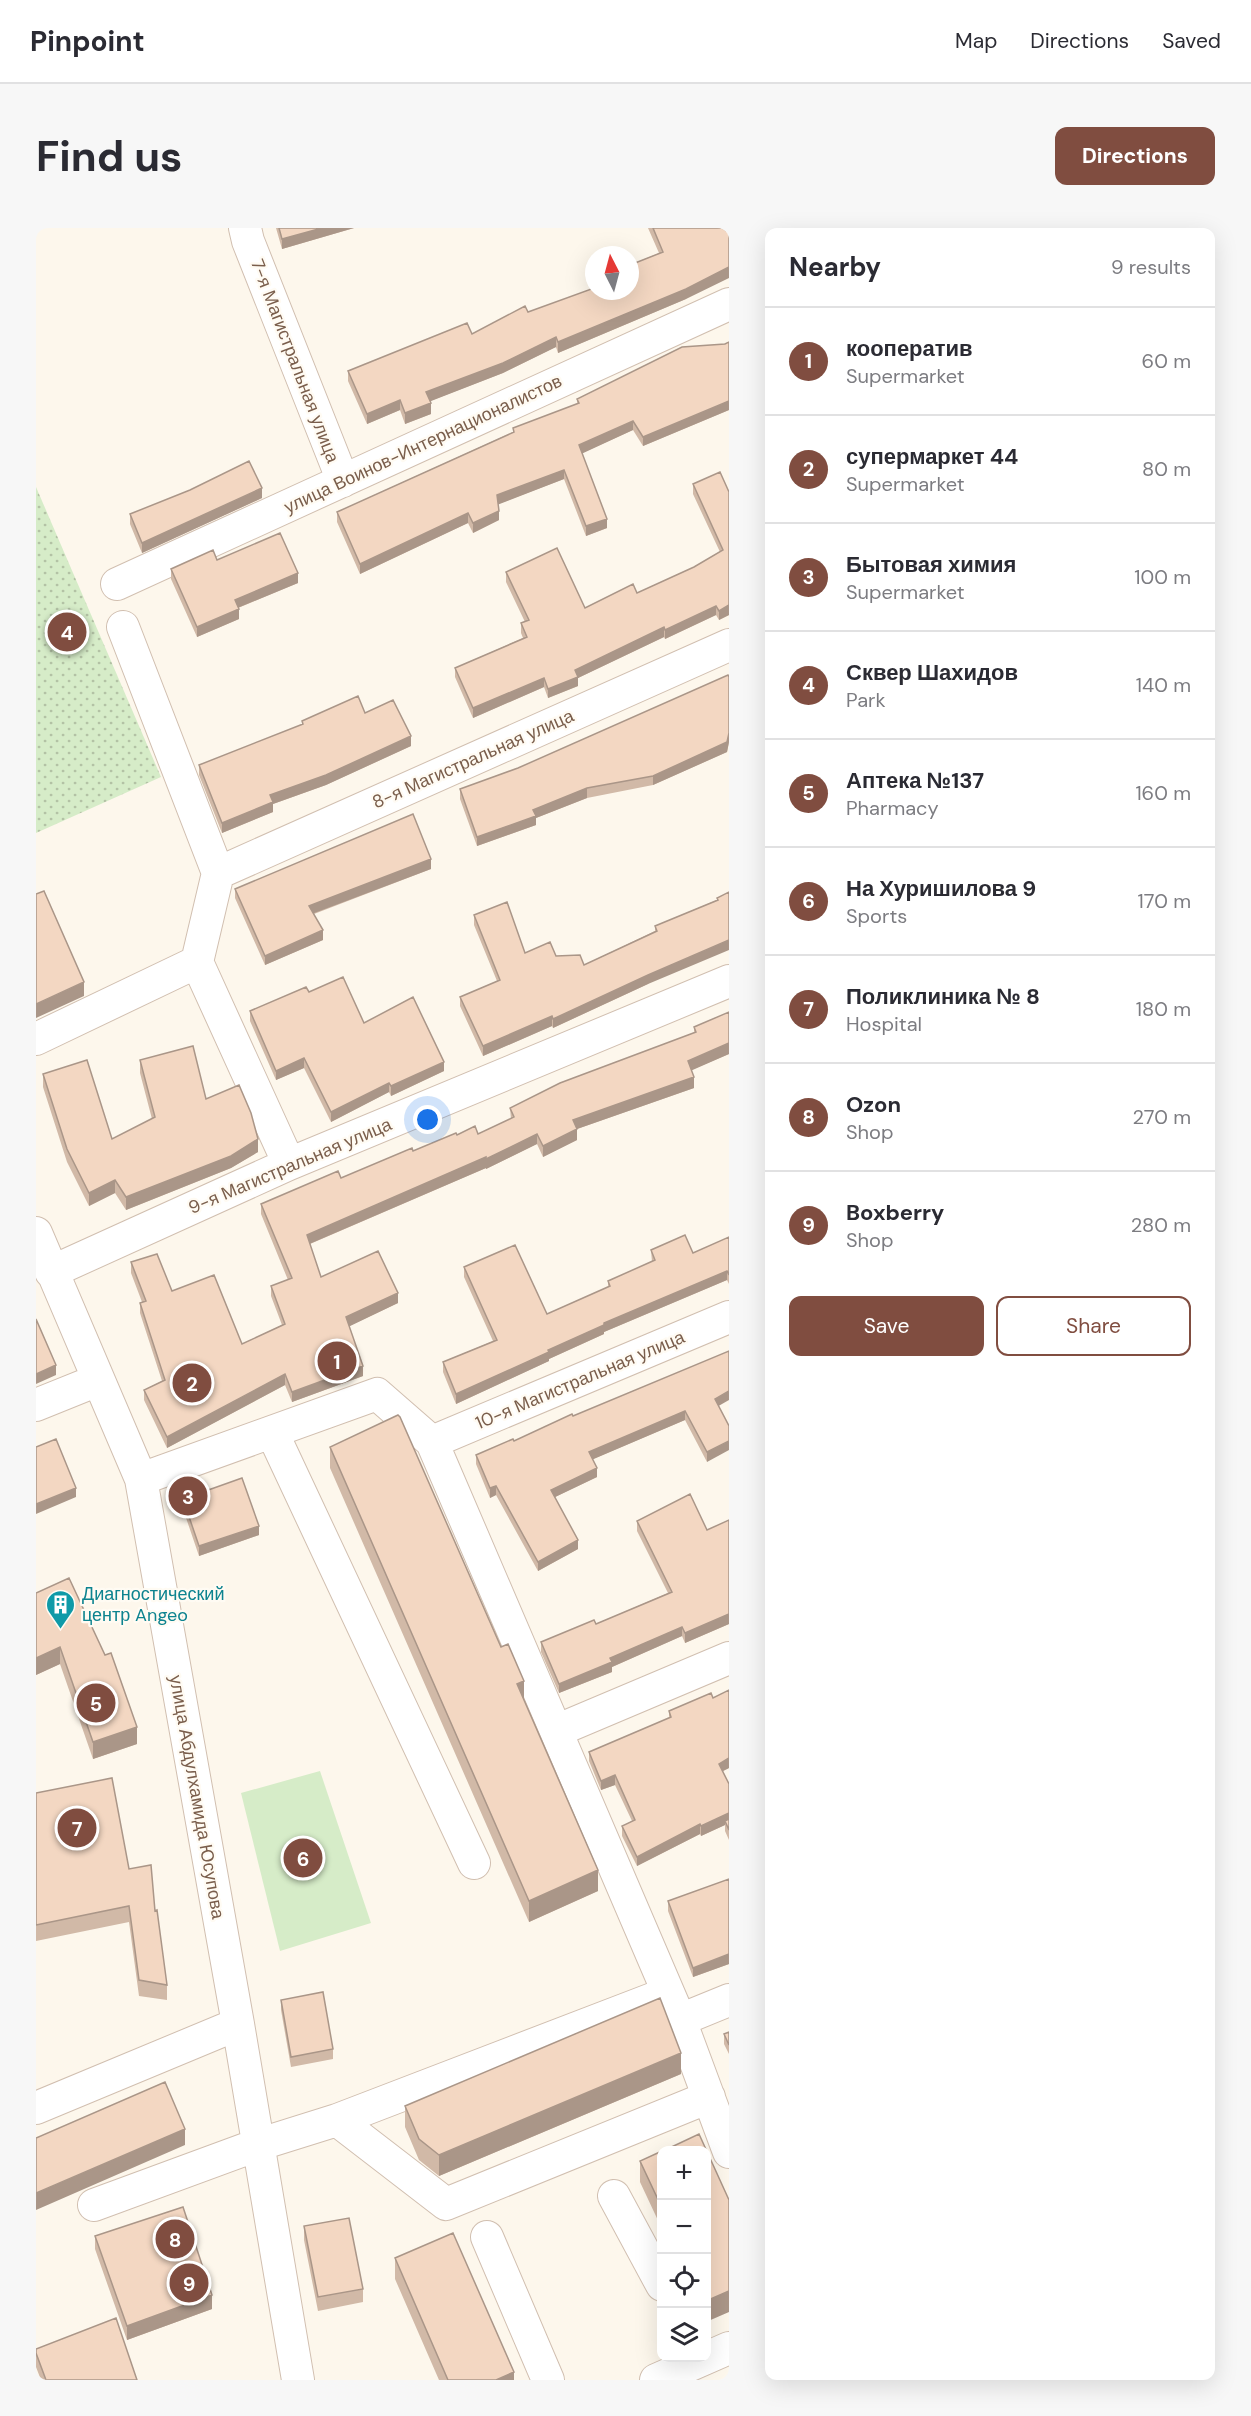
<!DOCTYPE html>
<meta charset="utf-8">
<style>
:root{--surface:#fff;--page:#f7f7f7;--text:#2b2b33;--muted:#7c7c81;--line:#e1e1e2;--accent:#804d40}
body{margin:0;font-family:"DM Sans",sans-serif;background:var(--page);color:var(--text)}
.controls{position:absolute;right:18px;bottom:18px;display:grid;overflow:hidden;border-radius:12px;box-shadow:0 6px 24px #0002}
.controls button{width:54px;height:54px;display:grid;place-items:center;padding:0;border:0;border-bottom:2px solid var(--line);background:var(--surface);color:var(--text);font:30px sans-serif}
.compass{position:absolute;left:549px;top:18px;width:54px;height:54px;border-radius:50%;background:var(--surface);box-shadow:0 6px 24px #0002;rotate:354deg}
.you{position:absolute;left:392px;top:892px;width:21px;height:21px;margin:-15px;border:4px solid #fff;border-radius:50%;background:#1a73e8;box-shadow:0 0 0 9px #1a73e833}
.badge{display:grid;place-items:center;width:39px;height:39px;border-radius:50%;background:var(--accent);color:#fff;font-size:20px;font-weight:700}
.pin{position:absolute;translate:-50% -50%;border:3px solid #fff;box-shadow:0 2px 6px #0006}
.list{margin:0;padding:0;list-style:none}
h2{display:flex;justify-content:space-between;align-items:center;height:78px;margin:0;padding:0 24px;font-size:26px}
h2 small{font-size:20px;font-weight:400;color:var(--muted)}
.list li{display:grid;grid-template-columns:39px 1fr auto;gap:18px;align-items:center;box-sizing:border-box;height:108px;padding:0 24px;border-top:2px solid var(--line)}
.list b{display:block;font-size:22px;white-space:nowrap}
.list p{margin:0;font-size:20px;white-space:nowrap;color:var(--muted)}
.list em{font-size:20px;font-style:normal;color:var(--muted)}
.actions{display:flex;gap:12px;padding:18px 24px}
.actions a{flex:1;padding:14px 0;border:2px solid var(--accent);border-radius:12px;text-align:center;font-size:21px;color:var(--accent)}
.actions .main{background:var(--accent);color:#fff}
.icon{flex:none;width:33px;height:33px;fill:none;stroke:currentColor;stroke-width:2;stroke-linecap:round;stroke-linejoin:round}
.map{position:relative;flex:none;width:693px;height:2152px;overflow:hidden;border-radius:12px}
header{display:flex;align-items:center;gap:36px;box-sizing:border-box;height:84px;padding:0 30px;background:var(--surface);border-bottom:2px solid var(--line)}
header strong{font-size:28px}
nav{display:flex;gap:33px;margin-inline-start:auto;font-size:21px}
.intro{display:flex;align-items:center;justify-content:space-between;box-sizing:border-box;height:144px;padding:0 36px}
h1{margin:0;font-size:42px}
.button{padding:15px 27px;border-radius:12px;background:var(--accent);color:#fff;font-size:21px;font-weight:700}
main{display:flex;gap:36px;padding:0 36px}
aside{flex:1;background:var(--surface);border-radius:12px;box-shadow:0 6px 24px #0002}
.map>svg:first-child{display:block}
</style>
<header>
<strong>Pinpoint</strong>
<nav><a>Map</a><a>Directions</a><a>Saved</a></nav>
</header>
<div class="intro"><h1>Find us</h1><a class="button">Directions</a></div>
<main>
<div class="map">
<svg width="693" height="2152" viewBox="0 0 693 2152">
<defs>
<pattern id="grass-dots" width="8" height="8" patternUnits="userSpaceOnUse" patternTransform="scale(1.5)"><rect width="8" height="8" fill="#d6ecc8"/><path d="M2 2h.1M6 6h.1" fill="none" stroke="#b3c2a5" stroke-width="1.8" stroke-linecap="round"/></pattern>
</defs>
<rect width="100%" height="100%" fill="#fdf7ec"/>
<path fill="url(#grass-dots)" d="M0,259L125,549L0,605Z"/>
<path fill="#d6ecc8" d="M284,1543L335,1695L244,1723L205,1565Z"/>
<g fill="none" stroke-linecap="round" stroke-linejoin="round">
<defs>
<path id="minor" d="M209,0L212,13L307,253
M81,356L693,76
M87,399L182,645L161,734L253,936
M182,645L693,417
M0,811L161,734
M0,1005L105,1251L202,1796L262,2152
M15,1044L253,936L693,753
M0,1177L62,1152
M236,1204L438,1635
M396,1214L693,1089
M105,1251L341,1166L396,1214L644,1792L693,1924
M520,1503L693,1430
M644,1792L693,1772
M0,1880L202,1796
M301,1892L632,1765
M578,1968L626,2057
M58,1977L221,1917L301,1892L410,1976L673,1869
M451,2009L512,2152
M620,2152L693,2120"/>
</defs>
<use href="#minor" stroke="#d1bfb0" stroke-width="34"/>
<use href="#minor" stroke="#fff" stroke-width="32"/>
</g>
<path fill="#d1b9a7" d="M240,0H318L246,21Z
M612,0H693L650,71L522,125L520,119L467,145L394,173L395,186L369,196L364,182L331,196L312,153V143L436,106L492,84L594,63V37L623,25Z
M693,114V182L607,218L597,202L546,225L571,300L550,308L528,251L462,276L463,292L437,305L432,295L324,346L301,294V284L477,204V200L541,176V171Z
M657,256L693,264V387L683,392L680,387L629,411L628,409L542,450V458L512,470L508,459L437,490L419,449V440L487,410L485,405V395L489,394L470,354V344L549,380L601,365L658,339L684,324L657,266Z
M226,270L106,325L94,296V286Z
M181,332L262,355L202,380L203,391L161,409L135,351V341Z
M693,449V514L691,524L617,557L551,570L500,590V597L441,618L424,571V561L482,540Z
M329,485L375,518L290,557L237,576V584L186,605L163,547V537L266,497V493Z
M395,641L278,686L287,712L229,737L199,670V661Z
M693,664L612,756L517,800L516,798L447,828L424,778V769L461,753L438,697V687L489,725L520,728L548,737L619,703V698L681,672V670Z
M273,764L328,795L408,843L355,868L353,864L295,894L268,840L240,852L214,793V783Z
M658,799L693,826L655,842L658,860L541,901V912L507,929L501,916L450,941V940L274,1016L285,1049L362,1075L313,1098L327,1148L256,1174L249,1157L131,1220L108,1172V1162L126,1153L104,1085V1075L106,1074L95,1045V1034L136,1063L206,1116L246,1097L235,1068V1058L252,1052L225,986V976L305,950L421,907L442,906L475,891L474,880L658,805Z
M104,832L170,871L222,924L195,940L90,982L79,965L53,978L31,934L7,859V846L76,911L116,891L104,845Z
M693,1009V1056L691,1052L568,1104V1106L513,1131V1133L420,1176L407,1144V1134L457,1113L428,1049V1039L511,1086L572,1059V1053L616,1034L615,1022L657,1025Z
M683,1178L671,1234L649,1192L557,1231L561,1249L519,1269L542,1321L502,1343L460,1267L454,1270L440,1236V1227L478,1213L537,1188Z
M294,1219L488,1472L562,1663L493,1694L294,1240Z
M147,1271L223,1307L163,1328L147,1281Z
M693,1292V1396L649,1415L646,1408L576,1439V1444L523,1465L505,1424V1414L560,1396L632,1365L601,1303V1293L671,1302Z
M0,1365L101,1516L57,1531L24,1436L0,1447Z
M693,1462V1540L687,1543L693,1556V1612L689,1603V1597L665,1608L664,1606L601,1638L586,1608V1598L596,1593L579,1557L565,1562L553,1533V1524L633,1490V1483L677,1470Z
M0,1565L93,1641L119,1683L131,1757V1772L103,1768L93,1694L0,1713Z
M693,1651V1736L657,1749L632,1683V1673Z
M245,1772L297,1821V1831L255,1839L245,1782Z
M693,1804V1826L688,1816V1806Z
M645,1846L403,1948L383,1932L369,1899V1878Z
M626,1923V2001L604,1954V1933Z
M268,1998L327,2061V2074L282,2083L268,2012Z
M59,2008L176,2081L91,2112L59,2021Z
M359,2030L478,2152H403L359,2051Z
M0,2121L101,2152H5L0,2139Z"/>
<path fill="#aa9688" d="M286,0H318L246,21V11Z
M693,39V50L650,71L522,125V114Z
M520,109V119L467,145L390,175V164Z
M364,172V182L331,196V186Z
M693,173V182L607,218V209Z
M395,175V186L369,196V185Z
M597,193V202L543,227V217Z
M528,242V251L461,277V267Z
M226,260V270L106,325V315Z
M463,283V292L437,305V295Z
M432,285V295L324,346V336Z
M571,291V300L550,308V298Z
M262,345V355L199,381V372Z
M693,377V387L683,392V383Z
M680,378V387L629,411V402Z
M203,381V391L161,409V399Z
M628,399V409L542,450V458L512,470V461L539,442Z
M508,450V459L437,490V480Z
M693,505V514L691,524L617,557V548Z
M375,508V518L290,557L237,576V584L186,605V595L234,567Z
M551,560V570L500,590V597L441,618V609L497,582Z
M395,631V641L273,687V678Z
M287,702V712L229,737V728Z
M693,712V722L612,756L517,800V791L612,747Z
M48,754V768L0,790V776Z
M516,788V798L447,828V818Z
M693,815V826L652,844V833Z
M268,830V840L240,852V843Z
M408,834V843L355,868V858Z
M658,849V860L541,901V912L507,929V918L537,892Z
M353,855V864L295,894V884Z
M501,906V916L450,941V931Z
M222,911V924L195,940L90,982V969Z
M450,929V940L271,1017V1007Z
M79,952V965L53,978V965Z
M691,1043V1052L568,1104V1106L513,1131V1133L420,1176V1166L568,1095Z
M362,1065V1075L310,1100V1089Z
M20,1137V1147L0,1156V1146Z
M327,1138V1148L256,1174V1164Z
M249,1146V1157L131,1220V1209Z
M693,1163V1172L679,1180V1171Z
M649,1183V1192L553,1233V1224Z
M693,1213V1222L671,1234V1224Z
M561,1240V1249L515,1271V1262Z
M460,1258V1267L454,1270V1260Z
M40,1260V1269L0,1286V1276Z
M223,1298V1307L163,1328V1318Z
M542,1312V1321L502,1343V1334Z
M693,1386V1396L649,1415V1405Z
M646,1399V1408L576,1439V1444L523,1465V1456L574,1430Z
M24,1419V1436L0,1447V1430Z
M488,1453V1474L481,1456Z
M101,1499V1516L57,1531V1514Z
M693,1530V1540L683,1545V1536Z
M579,1547V1557L565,1562V1553Z
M693,1585V1595L689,1593V1597L665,1608V1598Z
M664,1596V1606L601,1638V1629Z
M562,1642V1663L493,1694V1673Z
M693,1726V1736L657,1749V1740Z
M645,1825V1846L403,1948V1927Z
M149,1901V1917L0,1982V1965Z
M693,2063V2084L670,2094V2073Z
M176,2067V2081L91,2112V2098Z
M478,2144V2152H460Z"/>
<path fill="#f3d7c2" stroke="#aa9688" stroke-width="1.5" d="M243,0H286L246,11Z
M617,0H693V39L650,61L522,114L520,109L467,135L390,164L395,175L369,185L364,172L331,186L312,143L431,95L436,106L489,78L492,84L558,60V63H594V47L597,46L594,37L627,24Z
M693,114V173L607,209L597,193L543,217L571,291L550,298L528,242L461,267L463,283L437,295L432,285L324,336L301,284L478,204L477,200L543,175L541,171L646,119L689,116Z
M213,233L226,260L106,315L94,286L154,262Z
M684,244L693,264V377L683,383L680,378L629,402L628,399L539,442L542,449L512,461L508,450L437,480L419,440L491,409L485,395L493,392L470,344L521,320L549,380L597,356L601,365L658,339L687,322L657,256Z
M244,305L262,345L199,372L203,381L161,399L135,341L177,322L181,332Z
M692,447L693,449V505L691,514L617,548L551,560L497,582L500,588L441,609L424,561L482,540Z
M322,468L329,485L357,472L375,508L290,547L234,567L237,574L186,595L163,537L267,496L266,493Z
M377,586L395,631L273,678L287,702L229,728L199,661Z
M8,663L48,754L0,776V666Z
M693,664V712L612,747L517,791L516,788L447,818L424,769L464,752L438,687L471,674L489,725L514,714L520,728L544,727L548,737L621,703L619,698L682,672L681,670Z
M307,749L328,795L377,769L408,834L355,858L353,855L295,884L268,830L240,843L214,783L270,759L273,764Z
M693,784V815L652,833L658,849L537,892L541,901L507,918L501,906L450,931V929L271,1007L285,1049L342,1023L362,1065L310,1089L327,1138L256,1164L249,1146L131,1209L108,1162L129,1152L104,1075L110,1073L95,1034L121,1026L136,1063L178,1047L206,1116L249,1096L235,1058L256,1050L225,976L302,943L305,950L376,920L377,923L420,905L421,907L439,898L442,906L478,889L474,880L524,855L660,804L658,799Z
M157,818L170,871L203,857L215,885L222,911L195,928L90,969L79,952L53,965L31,921L7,846L51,832L76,911L119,889L104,832Z
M649,1007L657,1025L693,1009V1047L691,1043L568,1095V1097L512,1122L513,1124L420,1166L407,1134L461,1112L428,1039L479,1017L511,1086L574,1058L572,1053L619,1032L615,1022Z
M0,1091L20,1137L0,1146Z
M693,1123V1163L679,1171L693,1198V1213L671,1224L649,1183L553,1224L561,1240L515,1262L542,1312L502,1334L460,1258L454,1260L440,1227L477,1211L478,1213L536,1186L537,1188Z
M362,1187L364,1189L465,1419L472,1416L488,1453L481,1456L562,1642L493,1673L294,1219Z
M20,1211L40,1260L0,1276V1219Z
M206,1250L223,1298L163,1318L147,1271Z
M654,1266L671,1302L693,1292V1386L649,1405L646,1399L574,1430L576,1434L523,1456L505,1414L558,1392L560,1396L636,1364L601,1293Z
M33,1350L69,1427L75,1425L101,1499L57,1514L24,1419L0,1430V1365Z
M693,1462V1530L683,1536L693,1556V1585L665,1598L664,1596L601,1629L586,1598L599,1592L579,1547L565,1553L553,1524L635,1489L633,1483L675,1465L677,1470Z
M76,1550L93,1641L115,1637L119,1683L121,1682L131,1757L103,1752L93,1678L0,1697V1565Z
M693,1591V1602L689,1593Z
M693,1651V1726L657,1740L632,1673Z
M287,1764L297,1821L255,1829L245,1772Z
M624,1770L645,1825L403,1927L383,1911L369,1878Z
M693,1804V1817L688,1806Z
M129,1854L149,1901L0,1965V1910Z
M663,1906L693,1972V2063L670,2073V1923H627Z
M626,1923V1980L604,1933Z
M147,1979L176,2067L91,2098L59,2008Z
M313,1990L327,2061L282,2069L268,1998Z
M417,2005L478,2144L460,2152H412L359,2030Z
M80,2090L101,2152H10L0,2125V2121Z"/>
<defs>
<symbol id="building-pin" viewBox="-11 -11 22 30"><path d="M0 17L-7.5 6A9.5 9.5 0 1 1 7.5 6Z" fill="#0f9aa8" stroke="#fffbf3"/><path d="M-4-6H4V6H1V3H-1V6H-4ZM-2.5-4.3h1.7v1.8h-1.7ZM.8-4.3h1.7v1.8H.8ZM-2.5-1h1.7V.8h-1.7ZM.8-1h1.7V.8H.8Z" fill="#fff"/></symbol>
</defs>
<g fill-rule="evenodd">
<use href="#building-pin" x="8" y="1360" width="33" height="45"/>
</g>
<g text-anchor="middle" stroke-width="4.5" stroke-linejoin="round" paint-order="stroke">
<g font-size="18" fill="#7a5e4c" stroke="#fffbf3">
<text transform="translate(259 133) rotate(69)" y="6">7-я Магистральная улица</text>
<text transform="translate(387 216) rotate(-25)" y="6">улица Воинов-Интернационалистов</text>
<text transform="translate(437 531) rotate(-24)" y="6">8-я Магистральная улица</text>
<text transform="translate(254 938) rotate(-23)" y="6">9-я Магистральная улица</text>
<text transform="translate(544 1152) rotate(-23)" y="6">10-я Магистральная улица</text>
<text transform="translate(161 1569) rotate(80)" y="6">улица Абдулхамида Юсупова</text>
</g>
<g font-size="18" fill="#0d838f" stroke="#fffbf3" text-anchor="start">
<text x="46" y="1372">Диагностический<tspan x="46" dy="21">центр Angeo</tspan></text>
</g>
</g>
</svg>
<div class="controls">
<button>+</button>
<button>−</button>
<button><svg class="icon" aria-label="locate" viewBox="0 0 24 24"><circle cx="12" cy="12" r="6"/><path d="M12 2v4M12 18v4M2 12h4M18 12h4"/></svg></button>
<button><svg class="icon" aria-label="layers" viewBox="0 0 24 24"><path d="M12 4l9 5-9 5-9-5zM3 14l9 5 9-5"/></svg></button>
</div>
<svg class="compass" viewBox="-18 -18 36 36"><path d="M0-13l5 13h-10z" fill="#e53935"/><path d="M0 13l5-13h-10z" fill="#7c7c81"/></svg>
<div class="you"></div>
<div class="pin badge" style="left:301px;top:1133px">1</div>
<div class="pin badge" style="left:156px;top:1155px">2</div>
<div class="pin badge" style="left:152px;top:1268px">3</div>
<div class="pin badge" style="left:31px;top:404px">4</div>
<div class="pin badge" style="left:60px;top:1475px">5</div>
<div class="pin badge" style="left:267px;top:1630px">6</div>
<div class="pin badge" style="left:41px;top:1600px">7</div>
<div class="pin badge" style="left:139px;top:2011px">8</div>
<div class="pin badge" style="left:153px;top:2055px">9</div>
</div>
<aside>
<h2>Nearby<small>9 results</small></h2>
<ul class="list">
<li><span class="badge">1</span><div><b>кооператив</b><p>Supermarket</p></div><em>60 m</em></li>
<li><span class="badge">2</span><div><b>супермаркет 44</b><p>Supermarket</p></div><em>80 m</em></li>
<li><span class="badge">3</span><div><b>Бытовая химия</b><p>Supermarket</p></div><em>100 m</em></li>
<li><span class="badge">4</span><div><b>Сквер Шахидов</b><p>Park</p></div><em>140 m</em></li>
<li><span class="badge">5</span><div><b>Аптека №137</b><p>Pharmacy</p></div><em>160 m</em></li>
<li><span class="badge">6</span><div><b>На Хуришилова 9</b><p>Sports</p></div><em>170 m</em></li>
<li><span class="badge">7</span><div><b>Поликлиника № 8</b><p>Hospital</p></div><em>180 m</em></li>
<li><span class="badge">8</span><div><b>Ozon</b><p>Shop</p></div><em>270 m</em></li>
<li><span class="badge">9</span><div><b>Boxberry</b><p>Shop</p></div><em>280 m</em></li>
</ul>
<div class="actions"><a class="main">Save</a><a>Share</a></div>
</aside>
</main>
